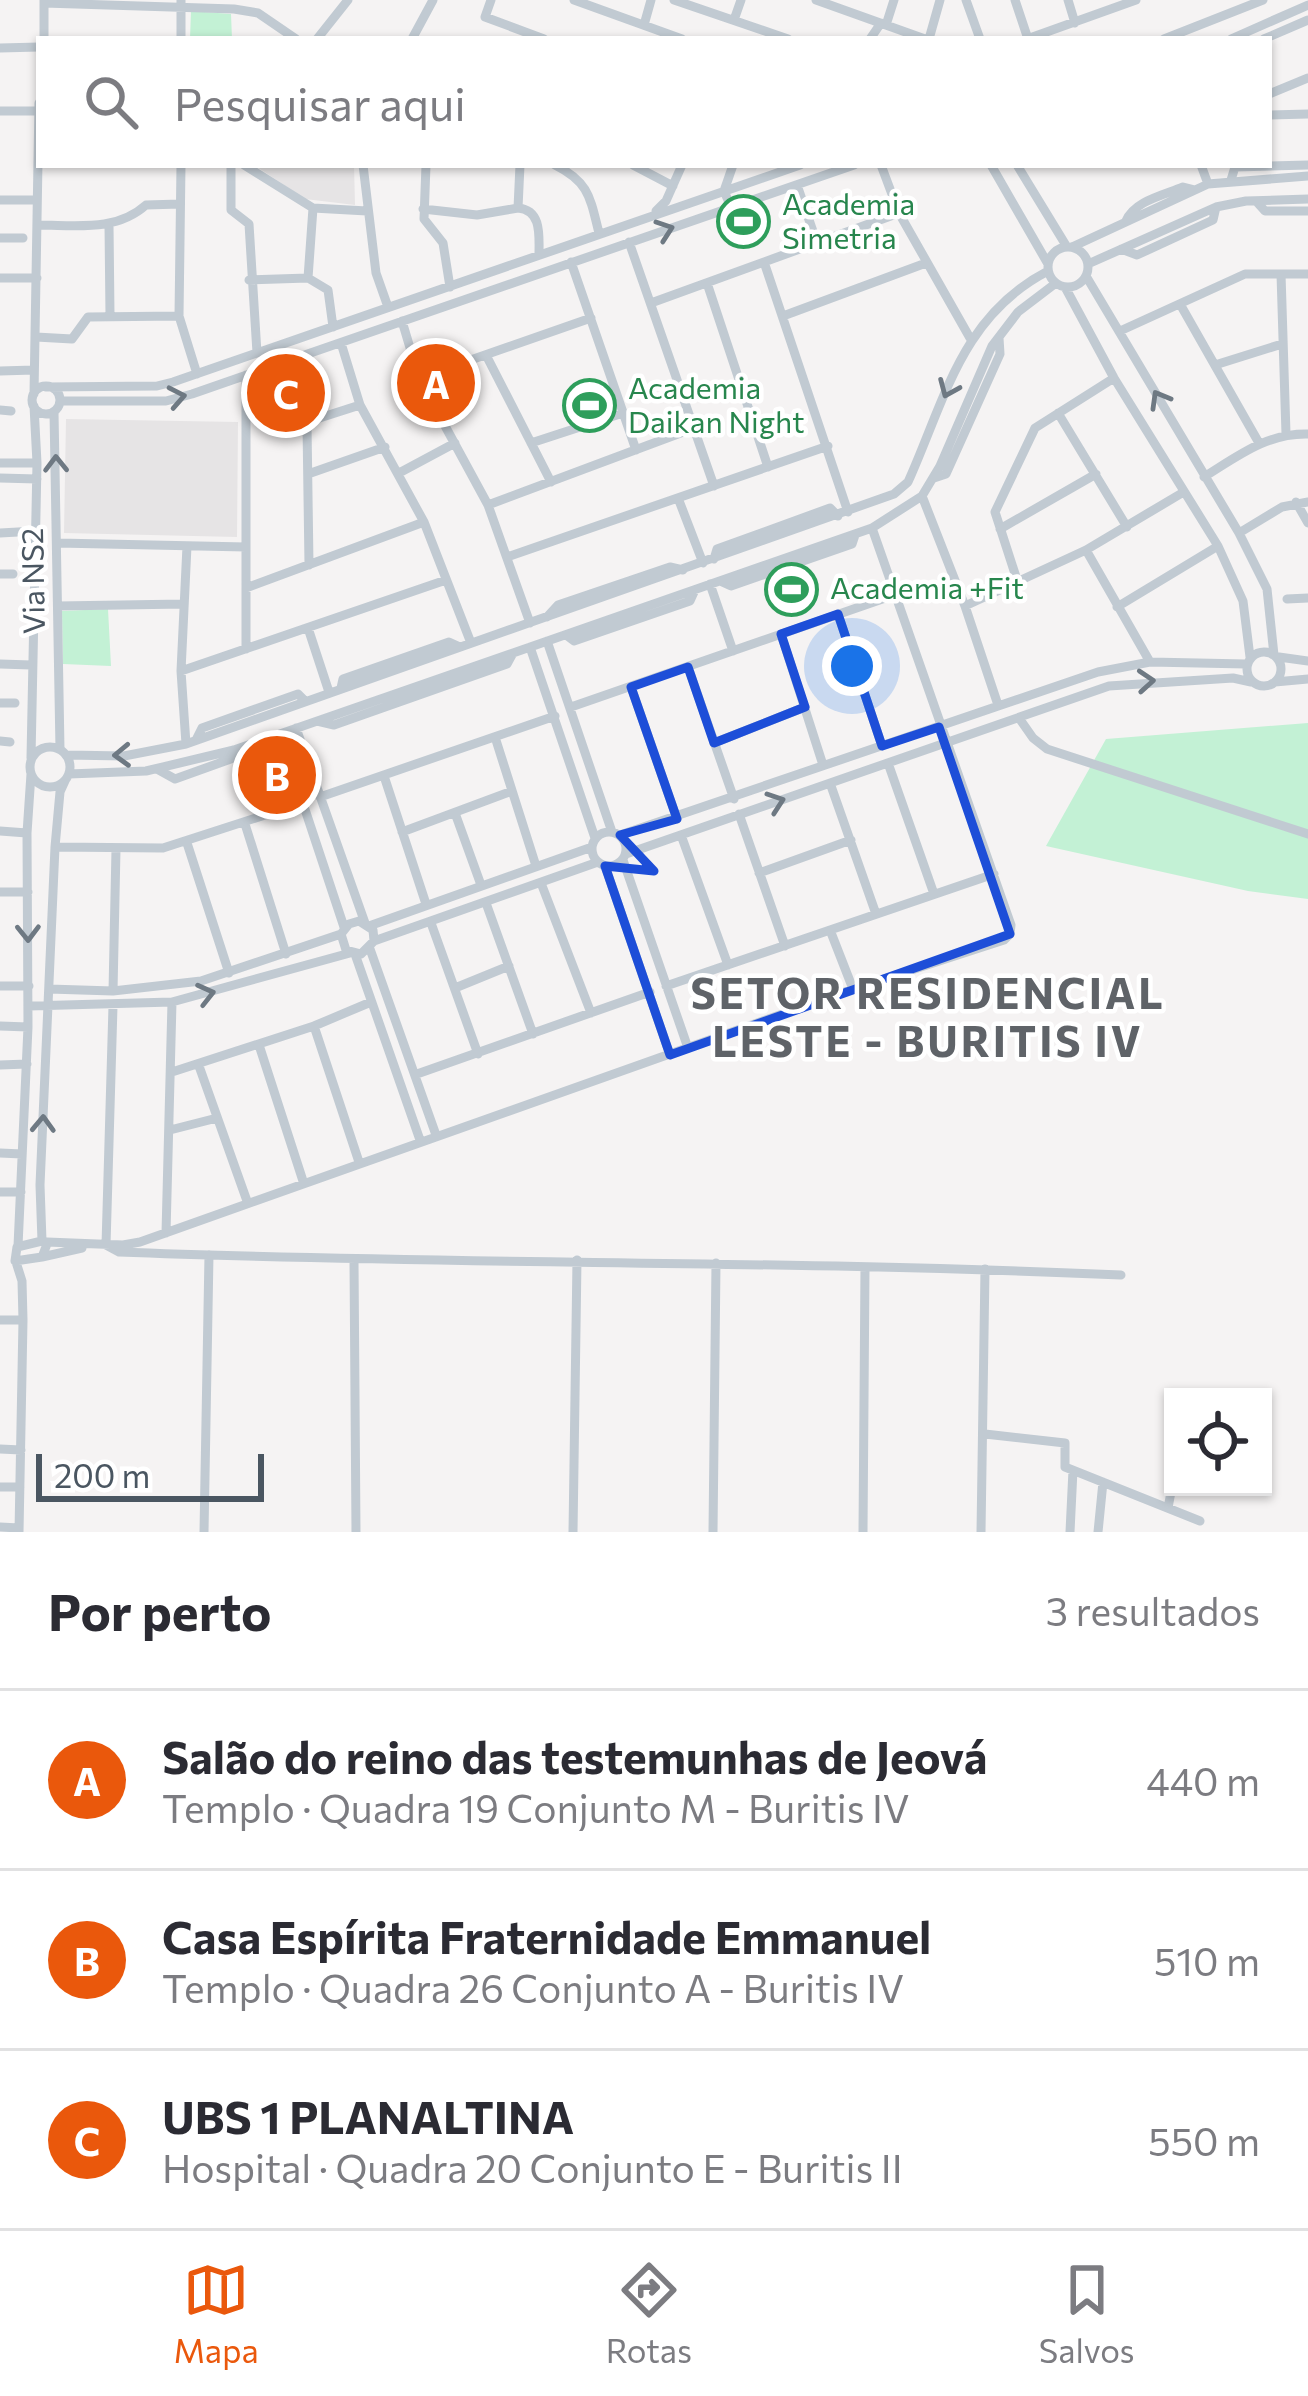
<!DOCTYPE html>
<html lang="pt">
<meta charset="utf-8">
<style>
:root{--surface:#fff;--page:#f2f2f3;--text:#2b2b33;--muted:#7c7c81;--line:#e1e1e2;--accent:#ea580c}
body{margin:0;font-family:Commissioner,sans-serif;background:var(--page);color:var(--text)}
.controls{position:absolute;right:36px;bottom:36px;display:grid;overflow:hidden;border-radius:0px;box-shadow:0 3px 9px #0004}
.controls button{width:108px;height:108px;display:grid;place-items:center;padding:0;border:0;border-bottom:3px solid var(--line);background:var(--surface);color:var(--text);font:60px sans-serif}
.scale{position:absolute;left:36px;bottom:30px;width:228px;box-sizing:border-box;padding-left:12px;border:6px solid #4a5661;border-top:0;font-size:33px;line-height:42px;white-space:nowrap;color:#4a5661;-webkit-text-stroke:9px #fff;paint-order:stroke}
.you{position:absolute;left:852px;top:666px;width:42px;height:42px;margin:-30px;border:9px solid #fff;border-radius:50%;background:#1a73e8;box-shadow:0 0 0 18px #1a73e833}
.badge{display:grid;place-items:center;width:78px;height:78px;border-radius:50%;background:var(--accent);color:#fff;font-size:39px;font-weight:700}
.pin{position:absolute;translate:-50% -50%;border:6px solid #fff;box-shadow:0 3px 12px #0006}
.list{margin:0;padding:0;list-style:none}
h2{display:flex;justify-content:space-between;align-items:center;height:156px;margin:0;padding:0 48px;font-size:51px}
h2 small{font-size:39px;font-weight:400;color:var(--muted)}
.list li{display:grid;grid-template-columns:78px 1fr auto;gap:36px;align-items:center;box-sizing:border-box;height:180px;padding:0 48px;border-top:3px solid var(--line)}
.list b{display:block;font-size:45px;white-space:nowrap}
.list p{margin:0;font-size:39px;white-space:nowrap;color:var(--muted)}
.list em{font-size:39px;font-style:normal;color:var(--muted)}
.icon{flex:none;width:66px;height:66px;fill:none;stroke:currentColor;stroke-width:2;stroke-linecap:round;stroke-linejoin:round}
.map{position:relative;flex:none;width:1308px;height:1532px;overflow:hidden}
.search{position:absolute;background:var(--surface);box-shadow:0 3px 9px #0004;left:36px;right:36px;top:36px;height:132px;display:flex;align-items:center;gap:30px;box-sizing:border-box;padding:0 42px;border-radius:0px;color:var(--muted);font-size:45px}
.sheet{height:696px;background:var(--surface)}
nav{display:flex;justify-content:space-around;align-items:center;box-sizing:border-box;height:168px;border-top:3px solid var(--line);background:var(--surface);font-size:33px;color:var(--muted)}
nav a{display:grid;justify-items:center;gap:6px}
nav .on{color:var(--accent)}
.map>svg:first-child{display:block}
</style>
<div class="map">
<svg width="1308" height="1532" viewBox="0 0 1308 1532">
<rect width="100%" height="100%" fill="#f5f3f3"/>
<path fill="#e6e4e5" d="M254,165H354L355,205L305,199Z
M66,419L238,422L237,537L64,533Z"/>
<path fill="#c3f1d5" d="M191,11L231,14L232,39H190Z
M108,609L111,666L63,664L62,611Z
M1308,723V899L1248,891L1046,846L1106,739Z"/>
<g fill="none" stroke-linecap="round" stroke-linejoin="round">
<path stroke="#c1cad2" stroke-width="9" d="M491,0L485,17L544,39
M574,0L682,39
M674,0L788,39
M816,0L925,39
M966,0L980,39
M1015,0L1028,39
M1068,0L1075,23
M44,3L234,9L258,13L296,39
M734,20L741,0
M644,25L651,0
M886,25L894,0
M44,39V0
M181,39V0
M317,39L348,0
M412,39L433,0
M870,39L881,23
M929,39L940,0
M1027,39L1136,0
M1164,39L1263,0
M1231,39L1308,5
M1264,39L1308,20
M0,48L39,47
M1269,94L1308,78
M0,111H37
M1269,115L1308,114
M181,165L179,316L197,374
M231,165V210L249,224L257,353
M244,165L313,208L367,211
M363,165L376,273L388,307
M426,165L424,219L443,243L450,287
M555,165C589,182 590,197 599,233
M633,165L673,186
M881,165L899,213L970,338
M991,165L1048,264
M1017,165L1067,247
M1201,165L1208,184
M1231,180L1235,167L1308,165
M797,185L817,243
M0,200H37
M1256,201L1265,211H1308
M731,207L724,191L733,165
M313,208L308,278L328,290L333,327
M518,208C542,210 539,236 539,254
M518,208L520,165
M423,209L477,215L518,208
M656,211L666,201L682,165
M1126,221C1134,201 1164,195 1183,187L1195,190
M38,225C76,225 116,232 146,205L180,204
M109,225L110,315
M0,238H23
M629,242L714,486
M1048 267a20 20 0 1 1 40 0a20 20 0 1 1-40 0Z
M1072,247L1208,184L1308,176
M1121,249L1137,255L1213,220L1216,207
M571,262L636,450
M764,262L848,512
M1088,264L1216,207L1246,201L1308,199
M1281,274L1286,434
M1086,276L1239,533L1267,589L1274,655
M0,278H37
M249,280L308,278
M707,283L768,467
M1065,287L1114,378L1218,546L1243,601L1250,657
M651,303L899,213
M1180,304L1259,443
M783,316L926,263
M402,321L419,378L488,505L530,623
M1120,331L1245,274H1308
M36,337L72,339L88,317L179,316
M341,343L360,405L424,522L471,643
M306,355L309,565
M486,355L551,482
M1215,365L1282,344
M0,371L34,370
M419,378L591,318
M32 400a14 14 0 1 1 28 0a14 14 0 1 1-28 0Z
M46,387L157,386L173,382L800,165
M34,394L39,103
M60,401H166L192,394L854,165
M0,410L11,411
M54,412L60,749
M1058,413L1127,527
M307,422L360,405
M531,443L623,413
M0,463H37
M399,473L455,443
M308,474L385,447
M1204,477C1238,456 1267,433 1308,434
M0,478L37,479
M934,478L946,474L1000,354L999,338
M922,496L965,606L998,705
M678,498L703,563
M1296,502L1308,523
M488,505L694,428
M1000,529L1096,474
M0,533L36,531
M1239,533L1282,507L1308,502
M58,543L246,547
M187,546L181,671L446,580
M1086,550L1150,662
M507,557L828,446
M714,559L717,549L830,508L838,516
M0,574H13
M720,581L731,586L852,544L855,535
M1018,583L995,512L1035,428L1114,378
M710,584L733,651
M246,588L424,522
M1287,599L1308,598
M58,606L184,604
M965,606L1086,550L1182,493
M1117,607L1218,546
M838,614L882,746
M547,617L558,605L670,567L683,570
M308,628L329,692
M781,634L823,765
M566,635L574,641L690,601L695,590
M547,641L612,832
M530,647L595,838
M246,649V375
M1247 669a17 17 0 1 1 34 0a17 17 0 1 1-34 0Z
M1279,657L1308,661
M0,664L31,665
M688,667L734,799
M181,671L186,744
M1275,682L1308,679
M631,687L677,819
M341,688L343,679L449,642L460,647
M0,703H15
M571,707L894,595
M1019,718L1033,738L1047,749L1308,834
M317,721L334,725L507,664L513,653
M296,728L365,923
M280,734L344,927
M495,737L536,866
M196,740L202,728L298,694L305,701
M0,741L10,742
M714,743L805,707
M30 767a20 20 0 1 1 40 0a20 20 0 1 1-40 0Z
M67,755L124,756L186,744L894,494L908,482C945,400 961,316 1048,271
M31,758L37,463L34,406
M888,763L934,894
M157,769L175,779L253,751L260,742
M69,774L146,771L234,750L872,528L922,496L940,466L992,346L1018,312L1056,283
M384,776L426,904
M830,783L876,914
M320,797L555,716
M455,813L481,885
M739,814L785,946
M245,824L286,954
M0,831L27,833
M592 849a17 17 0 1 1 34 0a17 17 0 1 1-34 0Z
M402,832L512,791
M620,835L1098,672L1150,662L1246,664
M681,835L728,965
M187,843L229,973
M55,847L163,848L305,802
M626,854L1109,686L1233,678L1251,682
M623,860L688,1048
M605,866L670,1055
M759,873L851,840
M541,883L591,1013
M0,892H28
M486,903L533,1034
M431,923L478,1054
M369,926L592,847
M830,930L853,989
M374,941L373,930L359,921L349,924L341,934L346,950L361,954L374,941L598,862
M370,949L436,1135
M355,954L420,1140
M0,986H29
M666,986L994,874
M455,988L509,966
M49,989L113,991L201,981L341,934
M113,991L116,849
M29,1006L172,1002L350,953
M113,1006L106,1245L119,1252C453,1265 787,1260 1121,1275
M0,1026L28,1027
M314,1026L359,1162
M259,1045L303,1181
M0,1065L27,1064
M199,1066L247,1201
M172,1072L314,1026L371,1002
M417,1074L650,992
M170,1130L217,1118
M0,1153L22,1154
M0,1192H21
M166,1233L172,1002
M42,1241L17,1247L15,1261L42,1257L47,1244L42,1241L40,1185L55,847L60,792L65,781
M47,1242L123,1245L140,1242L853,989L1004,940L1010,934L1011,925L872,528
M18,1246L28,1027L27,833L31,774
M42,1257L82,1248
M354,1261L356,1532
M16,1262L22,1281L23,1320L19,1532
M0,1320H23
M985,1434L1065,1443V1467L1200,1521
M0,1449L21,1450
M0,1487H20
M1168,1508L1173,1481
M0,1527L19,1528
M204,1532L209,1255
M573,1532L577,1260
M713,1532L716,1263
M863,1532L865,1267
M981,1532L985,1269
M1070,1532L1073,1470
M1098,1532L1103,1482"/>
</g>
<defs><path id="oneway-chevron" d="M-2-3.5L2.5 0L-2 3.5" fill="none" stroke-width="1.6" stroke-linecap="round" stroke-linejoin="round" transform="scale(3)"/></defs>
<g stroke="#6e7983">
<use href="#oneway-chevron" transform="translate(665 230) rotate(-19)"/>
<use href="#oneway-chevron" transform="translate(948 389) rotate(113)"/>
<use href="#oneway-chevron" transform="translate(177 397) rotate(-11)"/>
<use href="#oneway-chevron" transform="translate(1159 399) rotate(-120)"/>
<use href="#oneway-chevron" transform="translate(56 464) rotate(-91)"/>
<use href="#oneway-chevron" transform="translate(1146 681) rotate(-4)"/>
<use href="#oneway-chevron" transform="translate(122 755) rotate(178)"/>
<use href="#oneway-chevron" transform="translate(776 802) rotate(-19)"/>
<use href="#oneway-chevron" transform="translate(28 933) rotate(89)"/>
<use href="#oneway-chevron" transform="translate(206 994) rotate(-14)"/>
<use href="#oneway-chevron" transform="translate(43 1124) rotate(-88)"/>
</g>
<path fill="none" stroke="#1d4ed8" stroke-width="9" stroke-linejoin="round" d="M838,614L882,746L939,727L1010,934L670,1055L605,866L654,871L620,835L677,819L631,687L688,667L714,743L805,707L781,634Z"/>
<defs>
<symbol id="stadium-ring" viewBox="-11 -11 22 22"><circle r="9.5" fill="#fff" stroke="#2e9e5b" stroke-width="1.5"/><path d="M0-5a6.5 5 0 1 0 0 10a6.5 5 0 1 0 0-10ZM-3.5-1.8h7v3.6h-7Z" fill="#2e9e5b"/></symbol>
</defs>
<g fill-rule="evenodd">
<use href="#stadium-ring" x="714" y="192" width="59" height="59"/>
<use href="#stadium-ring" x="560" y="376" width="59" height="59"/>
<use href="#stadium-ring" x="762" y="560" width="59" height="59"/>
</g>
<g text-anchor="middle" stroke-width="9" stroke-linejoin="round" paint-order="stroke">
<g font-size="30" fill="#27864d" stroke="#fff" text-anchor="start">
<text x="782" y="215">Academia<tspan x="782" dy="34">Simetria</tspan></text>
<text x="628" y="399">Academia<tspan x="628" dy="34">Daikan Night</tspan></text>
<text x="830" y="599">Academia +Fit</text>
</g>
<g font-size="30" fill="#4a5661" stroke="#fff">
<text transform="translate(34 581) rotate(-91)" y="10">Via NS2</text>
</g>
<g font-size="42" font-weight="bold" letter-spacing="3" fill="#5f6368" stroke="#fff">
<text x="928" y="1009">SETOR RESIDENCIAL<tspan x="928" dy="48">LESTE - BURITIS IV</tspan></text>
</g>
</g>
</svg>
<div class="controls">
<button><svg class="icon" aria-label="locate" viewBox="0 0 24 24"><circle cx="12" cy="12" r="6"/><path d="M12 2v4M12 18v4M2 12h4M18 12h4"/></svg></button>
</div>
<div class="scale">200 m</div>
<div class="you"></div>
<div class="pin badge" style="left:436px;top:383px">A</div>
<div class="pin badge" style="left:277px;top:775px">B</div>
<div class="pin badge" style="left:286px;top:393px">C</div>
<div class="search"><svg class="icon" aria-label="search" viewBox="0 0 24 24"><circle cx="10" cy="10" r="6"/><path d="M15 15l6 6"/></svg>Pesquisar aqui</div>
</div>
<section class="sheet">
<h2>Por perto<small>3 resultados</small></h2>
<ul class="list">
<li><span class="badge">A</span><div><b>Salão do reino das testemunhas de Jeová</b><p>Templo · Quadra 19 Conjunto M - Buritis IV</p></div><em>440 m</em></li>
<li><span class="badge">B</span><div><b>Casa Espírita Fraternidade Emmanuel</b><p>Templo · Quadra 26 Conjunto A - Buritis IV</p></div><em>510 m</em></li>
<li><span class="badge">C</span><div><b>UBS 1 PLANALTINA</b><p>Hospital · Quadra 20 Conjunto E - Buritis II</p></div><em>550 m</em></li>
</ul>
</section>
<nav>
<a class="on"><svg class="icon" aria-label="map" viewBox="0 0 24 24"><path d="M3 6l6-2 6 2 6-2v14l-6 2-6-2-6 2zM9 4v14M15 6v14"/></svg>Mapa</a>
<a><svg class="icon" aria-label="directions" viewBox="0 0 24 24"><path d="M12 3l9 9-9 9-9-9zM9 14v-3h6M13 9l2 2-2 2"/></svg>Rotas</a>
<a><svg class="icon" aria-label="saved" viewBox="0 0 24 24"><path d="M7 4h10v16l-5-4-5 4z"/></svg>Salvos</a>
</nav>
